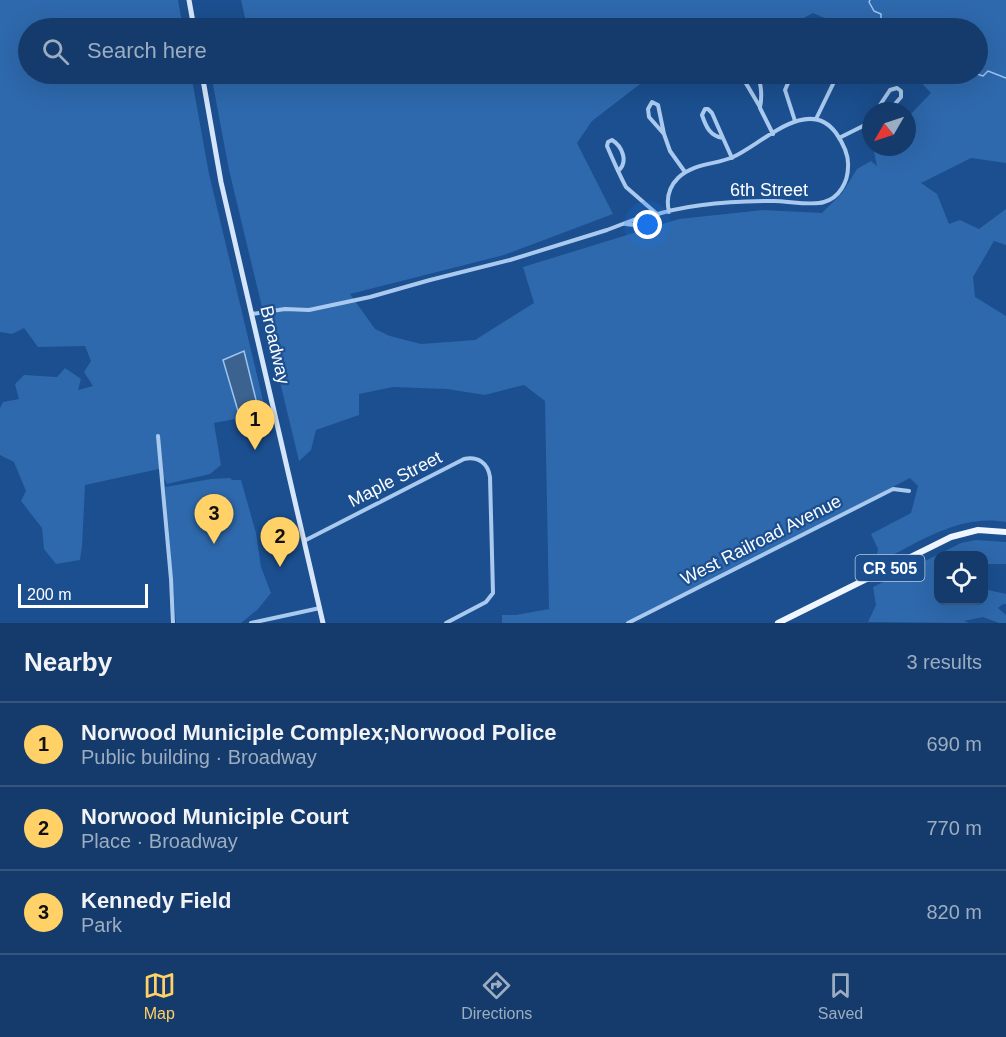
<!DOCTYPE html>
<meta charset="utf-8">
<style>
:root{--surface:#143b6b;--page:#1d4271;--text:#f1f3f6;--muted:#9dadc1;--line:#33557e;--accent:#ffd166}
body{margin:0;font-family:Arial,sans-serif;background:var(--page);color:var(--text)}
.controls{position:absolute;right:18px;bottom:18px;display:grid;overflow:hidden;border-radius:12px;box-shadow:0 6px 24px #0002}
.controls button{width:54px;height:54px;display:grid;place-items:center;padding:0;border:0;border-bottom:2px solid var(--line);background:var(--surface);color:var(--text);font:30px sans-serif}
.compass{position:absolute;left:862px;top:102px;width:54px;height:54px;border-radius:50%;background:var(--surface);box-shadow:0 6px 24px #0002;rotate:231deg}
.scale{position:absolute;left:18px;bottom:15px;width:130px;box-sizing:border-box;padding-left:6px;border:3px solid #fff;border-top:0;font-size:16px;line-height:21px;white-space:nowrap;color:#fff;-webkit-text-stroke:4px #1b4f8f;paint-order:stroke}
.you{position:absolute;left:648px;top:225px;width:21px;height:21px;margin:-15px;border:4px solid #fff;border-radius:50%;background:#1a73e8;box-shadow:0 0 0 9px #1a73e833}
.badge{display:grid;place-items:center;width:39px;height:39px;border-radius:50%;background:var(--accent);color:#111;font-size:20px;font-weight:700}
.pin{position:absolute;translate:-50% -50px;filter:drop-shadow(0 2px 3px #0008)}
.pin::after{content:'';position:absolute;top:32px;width:21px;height:18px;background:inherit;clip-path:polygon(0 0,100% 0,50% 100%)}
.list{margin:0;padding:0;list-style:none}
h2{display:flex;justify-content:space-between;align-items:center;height:78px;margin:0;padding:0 24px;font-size:26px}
h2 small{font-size:20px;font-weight:400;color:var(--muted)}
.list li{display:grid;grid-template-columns:39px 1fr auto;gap:18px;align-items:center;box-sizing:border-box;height:84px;padding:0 24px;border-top:2px solid var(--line)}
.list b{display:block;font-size:22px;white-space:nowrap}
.list p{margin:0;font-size:20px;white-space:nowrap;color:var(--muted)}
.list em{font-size:20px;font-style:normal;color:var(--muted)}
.icon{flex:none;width:33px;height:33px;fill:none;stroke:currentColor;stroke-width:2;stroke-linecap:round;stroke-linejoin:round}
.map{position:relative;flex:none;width:1006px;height:623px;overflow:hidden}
.search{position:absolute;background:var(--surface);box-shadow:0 6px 24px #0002;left:18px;right:18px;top:18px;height:66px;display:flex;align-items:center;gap:15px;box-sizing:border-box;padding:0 21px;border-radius:33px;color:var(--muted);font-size:22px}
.sheet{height:330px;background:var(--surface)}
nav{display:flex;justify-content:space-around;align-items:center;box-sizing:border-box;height:84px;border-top:2px solid var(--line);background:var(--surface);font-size:16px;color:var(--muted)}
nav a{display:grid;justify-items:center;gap:3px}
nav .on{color:var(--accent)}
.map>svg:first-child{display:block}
</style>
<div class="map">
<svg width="1006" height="623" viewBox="0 0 1006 623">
<rect width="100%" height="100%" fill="#1b4f8f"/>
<path fill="#2e69ad" d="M0,0H178L183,28H28V74H191L209,174L266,413L214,423L221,465L210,474L167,484L159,469L85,485L82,546L80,560L56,564L44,549L42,528L21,501L26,491L14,462L0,455V408L3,402L19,399L15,384L24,375L57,377L65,368L81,379L78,390L93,386L84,372L91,361L85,346L38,347L24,328L12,334L0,332Z
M241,0H1006V163L971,158L921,183L937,194L949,224L960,220L979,229L1006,209V245L994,241L973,277L975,297L1006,316V522C959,513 916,544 875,564L878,549L871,534L911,513L918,486L910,478L629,623H502V615H516L549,609L545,401L524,385L485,395L447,389L393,387L359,394V415L316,430L311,450L299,461L229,170L211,74H653L592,121L577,143L613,214L504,255L350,294L375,329L390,336L421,344L475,340L534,303L523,267L679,219L763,210L822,213L842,193L857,169L871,161L877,166L874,152L879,147H907V118L931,93L913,74H978V28H873L866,20L834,22L813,13L794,23L790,28H214L246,22Z
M230,478L232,480H241L256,533L261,567L271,593L258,609L241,623H176L165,487L211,479Z
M976,540L1006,542V564H987L984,574V556H938V600H984V583L988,590L1006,594V604H1003L998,608L1006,615V623H999L983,617L964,621L969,623L868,622L876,605L873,587L961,543Z"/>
<path fill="#3c6290" stroke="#9cc4f0" stroke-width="1.5" d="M244,351L258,408L248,413L238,411L223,360Z"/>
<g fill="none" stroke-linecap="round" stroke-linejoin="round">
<path stroke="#9cc4f0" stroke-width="1.5" d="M870,0L869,2L874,11L881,14V23L887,28
M919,28L928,23L936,28
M977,74L983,76L988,71L1006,78"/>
<path stroke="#a9c9ee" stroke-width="4" d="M792,74L785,90L795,121
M838,74L834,82L850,74
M756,75C762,82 762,98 760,107L744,80L745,76Z
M652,102L658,105L664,134L649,117L648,109Z
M760,108L773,134
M705,109H708L712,113L723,138C710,136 706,127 702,115Z
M876,111L890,90L897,88L901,91V97L889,111
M816,119L834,82
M664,134L670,151L685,172
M723,138L732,158
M839,138L871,122
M618,171C629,162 622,146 612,140L608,142L607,146C613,160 619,174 626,187L657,214
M626,224C635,226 645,224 651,217
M252,314L285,309L309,310L370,297L430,280L510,260L607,230L646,215L652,216C687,204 737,201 774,201C788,201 812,206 824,202C839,198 848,182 848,167C849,155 843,143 836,133C808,95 762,144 733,157C715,165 693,163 678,178C669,187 666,199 669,212
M158,436L171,579L173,623
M304,541L464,459C478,456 488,463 490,477L493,593L486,602L446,623
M251,623L320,608
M628,623L893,489L909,491"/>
<path stroke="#d6e6fa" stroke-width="5" d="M189,0L194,28
M202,74L221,182L323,623"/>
<path stroke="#f0f6ff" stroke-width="6" d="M778,623L951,537L978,530L1006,532"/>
</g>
<g text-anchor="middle" stroke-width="4.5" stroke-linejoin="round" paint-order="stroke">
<rect fill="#1b4f8f" stroke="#bbcadd" stroke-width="1.5" x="855.5" y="555" width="69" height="26" rx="4.5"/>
<g font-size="16" font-weight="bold" fill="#fff">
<text x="890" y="574">CR 505</text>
</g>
<g font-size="18" fill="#fff" stroke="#1b4f8f">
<text x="769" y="196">6th Street</text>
<text transform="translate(275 345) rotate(77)" y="6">Broadway</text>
<text transform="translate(395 479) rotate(-27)" y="6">Maple Street</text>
<text transform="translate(761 540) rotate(-27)" y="6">West Railroad Avenue</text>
</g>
</g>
</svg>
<div class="controls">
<button><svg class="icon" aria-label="locate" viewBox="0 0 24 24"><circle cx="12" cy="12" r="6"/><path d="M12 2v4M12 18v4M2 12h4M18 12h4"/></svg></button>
</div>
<svg class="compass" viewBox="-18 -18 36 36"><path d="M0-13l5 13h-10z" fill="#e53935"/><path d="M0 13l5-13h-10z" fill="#9dadc1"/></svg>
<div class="scale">200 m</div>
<div class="you"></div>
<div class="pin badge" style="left:255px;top:450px">1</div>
<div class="pin badge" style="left:280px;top:567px">2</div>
<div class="pin badge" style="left:214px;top:544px">3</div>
<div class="search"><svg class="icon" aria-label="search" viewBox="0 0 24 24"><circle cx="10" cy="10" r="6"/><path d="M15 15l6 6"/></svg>Search here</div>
</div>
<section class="sheet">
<h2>Nearby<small>3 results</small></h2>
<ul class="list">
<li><span class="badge">1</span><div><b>Norwood Municiple Complex;Norwood Police</b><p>Public building · Broadway</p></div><em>690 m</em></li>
<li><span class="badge">2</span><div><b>Norwood Municiple Court</b><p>Place · Broadway</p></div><em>770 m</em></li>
<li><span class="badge">3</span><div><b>Kennedy Field</b><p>Park</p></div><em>820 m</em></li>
</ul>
</section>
<nav>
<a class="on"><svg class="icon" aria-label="map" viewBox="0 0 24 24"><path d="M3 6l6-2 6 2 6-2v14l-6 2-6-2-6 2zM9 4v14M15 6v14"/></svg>Map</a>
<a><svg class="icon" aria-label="directions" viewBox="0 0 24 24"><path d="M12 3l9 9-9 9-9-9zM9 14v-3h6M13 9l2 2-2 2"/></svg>Directions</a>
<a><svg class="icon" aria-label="saved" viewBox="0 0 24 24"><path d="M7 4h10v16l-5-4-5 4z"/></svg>Saved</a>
</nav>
